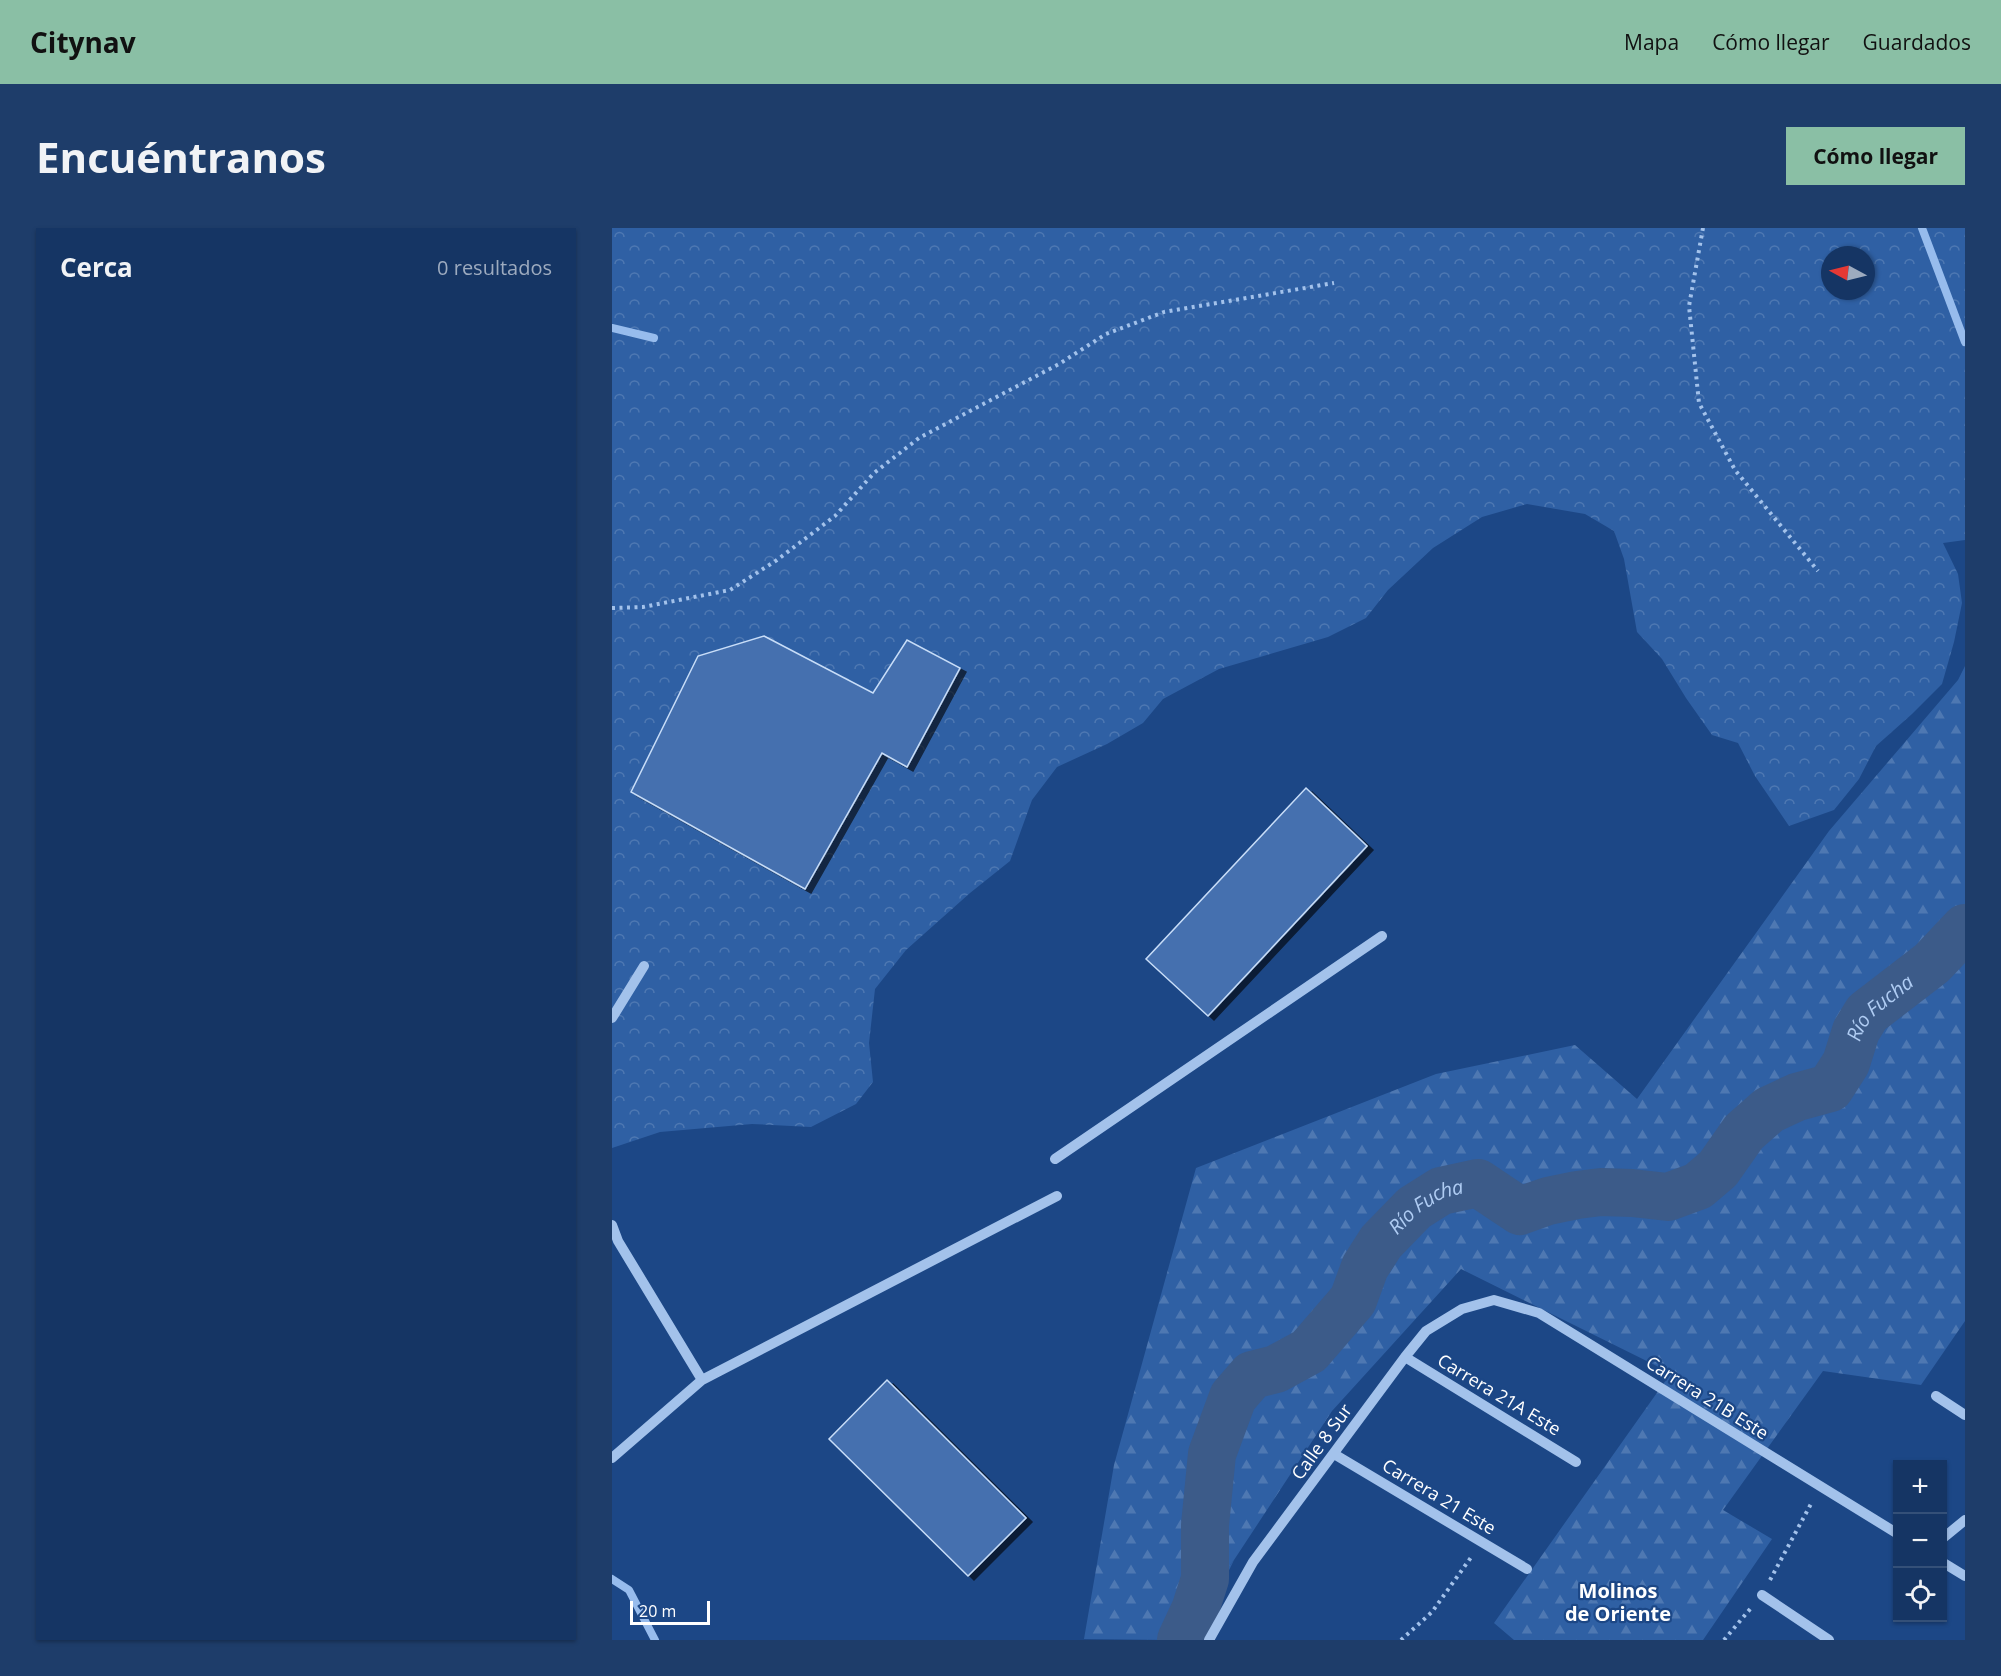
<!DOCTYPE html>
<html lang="es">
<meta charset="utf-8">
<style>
:root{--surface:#153564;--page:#1e3d6a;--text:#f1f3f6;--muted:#9dabbf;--line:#345078;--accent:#8abfa5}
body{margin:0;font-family:"Open Sans",sans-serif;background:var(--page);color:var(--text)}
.controls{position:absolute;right:18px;bottom:18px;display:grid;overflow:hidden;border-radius:0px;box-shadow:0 2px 4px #0004}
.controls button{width:54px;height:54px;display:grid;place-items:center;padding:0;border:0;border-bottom:2px solid var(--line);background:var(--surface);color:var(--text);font:30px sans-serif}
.compass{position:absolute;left:1209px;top:18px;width:54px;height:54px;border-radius:50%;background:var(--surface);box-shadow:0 2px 4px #0004;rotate:277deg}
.scale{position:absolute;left:18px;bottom:15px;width:80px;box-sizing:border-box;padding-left:6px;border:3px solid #fff;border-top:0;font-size:16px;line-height:21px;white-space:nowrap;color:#fff;-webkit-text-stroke:4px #1c4786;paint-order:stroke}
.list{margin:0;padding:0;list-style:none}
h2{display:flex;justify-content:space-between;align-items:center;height:78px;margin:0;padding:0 24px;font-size:26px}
h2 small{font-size:20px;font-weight:400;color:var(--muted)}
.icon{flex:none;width:33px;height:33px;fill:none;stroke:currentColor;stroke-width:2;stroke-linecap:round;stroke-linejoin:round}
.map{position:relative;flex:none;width:1353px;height:1412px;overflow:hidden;border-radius:0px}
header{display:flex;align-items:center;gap:36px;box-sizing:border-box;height:84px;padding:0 30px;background:var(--accent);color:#111}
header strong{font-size:28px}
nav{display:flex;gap:33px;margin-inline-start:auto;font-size:21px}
.intro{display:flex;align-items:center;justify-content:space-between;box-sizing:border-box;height:144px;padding:0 36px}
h1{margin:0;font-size:42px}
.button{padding:15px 27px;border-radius:0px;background:var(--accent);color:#111;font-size:21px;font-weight:700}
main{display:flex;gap:36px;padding:0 36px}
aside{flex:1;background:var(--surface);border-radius:0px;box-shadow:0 2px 4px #0004}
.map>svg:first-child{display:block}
</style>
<header>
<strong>Citynav</strong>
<nav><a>Mapa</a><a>Cómo llegar</a><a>Guardados</a></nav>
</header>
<div class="intro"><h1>Encuéntranos</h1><a class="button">Cómo llegar</a></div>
<main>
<aside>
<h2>Cerca<small>0 resultados</small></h2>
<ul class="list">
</ul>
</aside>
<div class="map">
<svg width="1353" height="1412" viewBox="0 0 1353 1412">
<defs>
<pattern id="grass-dots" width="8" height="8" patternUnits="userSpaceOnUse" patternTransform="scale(1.5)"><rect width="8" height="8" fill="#2f60a4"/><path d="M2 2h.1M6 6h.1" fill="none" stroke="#4e78b2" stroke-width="1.8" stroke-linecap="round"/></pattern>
<pattern id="forest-firs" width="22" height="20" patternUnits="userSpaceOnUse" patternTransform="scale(1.5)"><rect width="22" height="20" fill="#2f60a4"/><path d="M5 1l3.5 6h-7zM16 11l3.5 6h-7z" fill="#4e78b2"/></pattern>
<pattern id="park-crowns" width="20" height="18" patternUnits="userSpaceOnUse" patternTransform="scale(1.5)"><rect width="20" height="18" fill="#2f60a4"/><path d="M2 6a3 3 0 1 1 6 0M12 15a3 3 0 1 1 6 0" fill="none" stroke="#4e78b2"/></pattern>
<filter id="shadow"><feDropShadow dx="6" dy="4" stdDeviation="0" flood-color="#0009"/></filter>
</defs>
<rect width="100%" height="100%" fill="#1c4786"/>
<path fill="url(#grass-dots)" d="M622,1332L583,1412H559Z"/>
<path fill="url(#forest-firs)" d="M1353,438V1093L1309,1157L1211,1143L1111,1282L1160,1311L1091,1412H902L882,1395L1059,1145L849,1041L720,1183L622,1332L559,1412L472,1411L502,1237L584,940L824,846L963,817L1025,871L1217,603L1346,452Z"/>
<path fill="url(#park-crowns)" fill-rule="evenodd" d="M0,0H1353V312L1331,315L1346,346L1350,375L1342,414L1330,456L1300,486L1264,518L1247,551L1222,582L1177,598L1143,548L1126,515L1100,507L1074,470L1050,431L1025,404L1012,331L1002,303L973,286L915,276L870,289L821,320L776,362L754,390L716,409L607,441L551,471L531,495L495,516L445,539L420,572L398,633L358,665L294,722L263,761L257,815L261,854L244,876L199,899L140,896L48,904L0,920ZM1218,27H1254V63H1218Z"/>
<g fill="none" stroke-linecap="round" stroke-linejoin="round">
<path stroke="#97bced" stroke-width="8" d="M1310,0L1353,114
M0,100L42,110
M0,1351L17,1362L43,1412"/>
<path stroke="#3c5b89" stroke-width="48" id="s1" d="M569,1412L583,1382L593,1351V1297L600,1226L621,1169L640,1147L664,1141L697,1123L741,1072L753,1039L769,1014L802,980L829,963L866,955L908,983L936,973L965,967L989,964L1020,965L1056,969L1086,958L1106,941L1132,904L1157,882L1185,869L1218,860L1234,835L1244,803L1255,785L1320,735L1353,700"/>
</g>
<path fill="#4470af" stroke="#c8ddf8" stroke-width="1.5" filter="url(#shadow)" d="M152,408L261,465L295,412L348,440L295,539L270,525L193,661L19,564L86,428Z
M694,560L755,618L596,788L534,731Z
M275,1152L414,1290L356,1348L217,1211Z"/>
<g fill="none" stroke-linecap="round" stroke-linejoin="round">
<path stroke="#a3c2eb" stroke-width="4" stroke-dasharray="3 4.5" stroke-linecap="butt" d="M1091,0L1077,78L1087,175L1123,242L1206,343
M0,380L31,379L118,362L165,332L223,288L262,245L307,210L447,136L494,106L552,84L722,55
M1158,1352L1200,1274
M789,1412L820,1384L860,1328
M1112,1412L1139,1380"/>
<path stroke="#a3c2eb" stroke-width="10" d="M0,790L32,738
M443,931L770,708
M0,997L6,1013L90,1152
M793,1129L964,1234
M1324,1168L1353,1187
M722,1226L915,1341
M0,1230L90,1152L445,968
M1330,1311L1353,1292
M1330,1334L1353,1348
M1150,1367L1217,1412
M597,1412L641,1334L793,1129L814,1103L850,1081L882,1072L927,1085L1286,1306"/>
</g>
<g text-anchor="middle" stroke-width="4.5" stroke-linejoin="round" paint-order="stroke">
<g font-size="18" fill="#fff" stroke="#1c4786">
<text transform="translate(887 1167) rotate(31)" y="6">Carrera 21A Este</text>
<text transform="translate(1095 1170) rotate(32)" y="6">Carrera 21B Este</text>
<text transform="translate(710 1214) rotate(-54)" y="6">Calle 8 Sur</text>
<text transform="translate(827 1269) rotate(31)" y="6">Carrera 21 Este</text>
</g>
<g font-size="20" font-style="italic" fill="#afccf3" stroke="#1c4786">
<text dy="7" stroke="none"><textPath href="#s1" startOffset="1092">Río Fucha</textPath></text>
<text dy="7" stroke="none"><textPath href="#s1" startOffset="534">Río Fucha</textPath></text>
</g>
<g font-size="20" font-weight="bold" fill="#fff" stroke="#1c4786">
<text x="1006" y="1370">Molinos<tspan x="1006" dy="23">de Oriente</tspan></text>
</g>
</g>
</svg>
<div class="controls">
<button>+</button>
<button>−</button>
<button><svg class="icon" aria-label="locate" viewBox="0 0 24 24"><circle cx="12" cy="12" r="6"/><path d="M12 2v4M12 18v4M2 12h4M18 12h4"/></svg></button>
</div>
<svg class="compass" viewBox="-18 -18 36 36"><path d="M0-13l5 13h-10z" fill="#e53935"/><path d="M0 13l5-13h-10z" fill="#9dabbf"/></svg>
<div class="scale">20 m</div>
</div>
</main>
